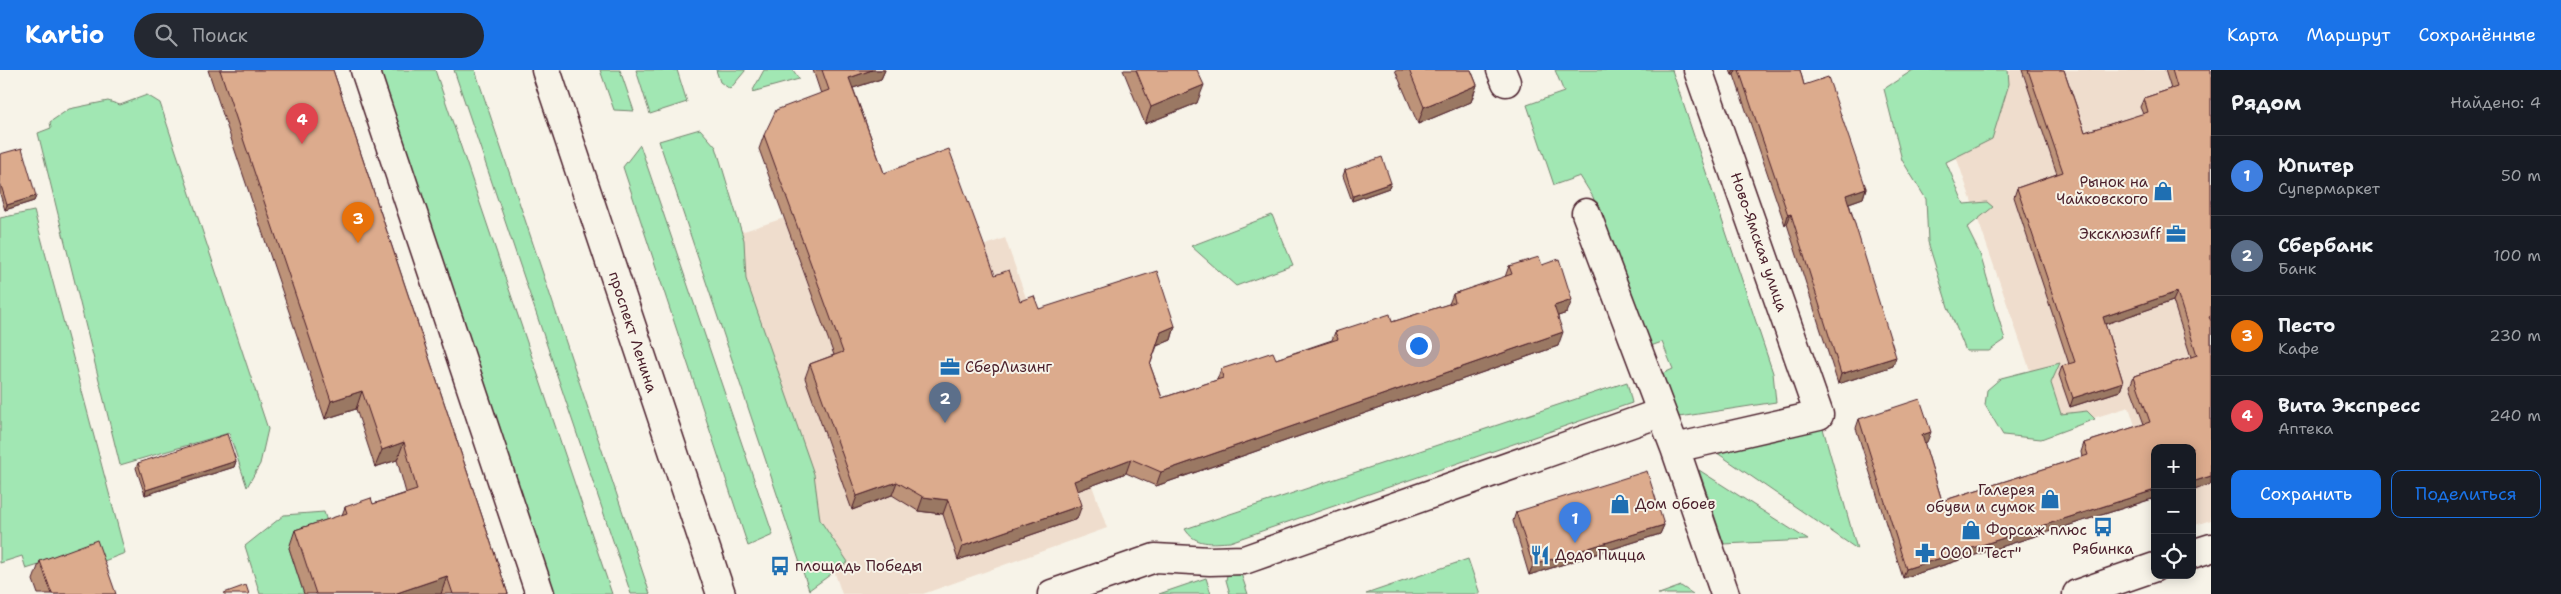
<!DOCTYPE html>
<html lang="ru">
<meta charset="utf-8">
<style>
:root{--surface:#171b24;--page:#242831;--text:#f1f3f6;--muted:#9ea1a6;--line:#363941;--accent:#1a73e8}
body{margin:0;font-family:"Shantell Sans",sans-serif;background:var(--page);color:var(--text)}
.controls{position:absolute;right:15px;bottom:15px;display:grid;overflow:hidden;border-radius:10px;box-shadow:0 2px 12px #0003}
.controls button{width:45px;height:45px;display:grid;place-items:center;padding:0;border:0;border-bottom:1px solid var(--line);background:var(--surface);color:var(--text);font:25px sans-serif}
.you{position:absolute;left:1418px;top:275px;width:18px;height:18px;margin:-12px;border:4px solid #fff;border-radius:50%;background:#1a73e8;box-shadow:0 0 0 8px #1a73e833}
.badge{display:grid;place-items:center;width:32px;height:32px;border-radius:50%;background:var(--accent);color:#fff;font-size:16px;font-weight:700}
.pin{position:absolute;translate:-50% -41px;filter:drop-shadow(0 1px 2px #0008)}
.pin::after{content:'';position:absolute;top:26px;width:18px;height:15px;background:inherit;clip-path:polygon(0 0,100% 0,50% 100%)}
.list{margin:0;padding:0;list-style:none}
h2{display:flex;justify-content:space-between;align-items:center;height:65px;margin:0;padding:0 20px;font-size:21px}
h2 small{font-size:16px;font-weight:400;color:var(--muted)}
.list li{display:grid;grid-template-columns:32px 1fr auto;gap:15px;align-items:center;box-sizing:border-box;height:80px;padding:0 20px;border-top:1px solid var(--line)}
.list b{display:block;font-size:19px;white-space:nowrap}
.list p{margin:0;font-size:16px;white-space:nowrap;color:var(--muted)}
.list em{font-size:16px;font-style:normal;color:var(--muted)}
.actions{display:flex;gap:10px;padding:15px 20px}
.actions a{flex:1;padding:11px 0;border:1px solid var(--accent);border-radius:10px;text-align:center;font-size:18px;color:var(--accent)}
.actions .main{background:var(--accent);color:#fff}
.icon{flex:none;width:28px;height:28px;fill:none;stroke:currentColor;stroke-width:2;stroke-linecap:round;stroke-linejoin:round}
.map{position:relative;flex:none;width:2211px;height:524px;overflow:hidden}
header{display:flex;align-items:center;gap:30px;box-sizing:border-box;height:70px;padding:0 25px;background:var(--accent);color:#fff}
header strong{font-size:24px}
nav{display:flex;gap:28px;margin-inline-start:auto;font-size:18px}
.search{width:350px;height:45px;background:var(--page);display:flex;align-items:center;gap:12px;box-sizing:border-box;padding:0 18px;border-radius:28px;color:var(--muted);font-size:19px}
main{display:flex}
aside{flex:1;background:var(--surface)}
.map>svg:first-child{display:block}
</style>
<header>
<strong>Kartio</strong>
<div class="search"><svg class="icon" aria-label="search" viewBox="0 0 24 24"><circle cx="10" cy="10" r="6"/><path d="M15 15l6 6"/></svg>Поиск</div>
<nav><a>Карта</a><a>Маршрут</a><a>Сохранённые</a></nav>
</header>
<main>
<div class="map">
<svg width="2211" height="524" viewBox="0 0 2211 524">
<rect width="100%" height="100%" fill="#f7f3e8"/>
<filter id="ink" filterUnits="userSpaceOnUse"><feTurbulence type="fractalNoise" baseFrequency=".02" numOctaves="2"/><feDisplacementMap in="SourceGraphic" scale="10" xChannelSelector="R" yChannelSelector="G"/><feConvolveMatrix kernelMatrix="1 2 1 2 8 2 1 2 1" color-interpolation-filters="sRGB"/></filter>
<g filter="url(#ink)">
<path fill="#efddcd" d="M1904,0H2211V450L2192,456V378H2155V417L2129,337L2051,361L1930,11Z
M784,148L918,200L1005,168L1107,458L923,524H842L720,169Z"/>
<path fill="#a1e7b3" stroke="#76836f" d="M377,0H435L612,524H554Z
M454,0H475L650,524H631Z
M600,0H620L634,41L614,40Z
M636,0H677L687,32L650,44Z
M716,0H745V1L730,19L720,12Z
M764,0H793L799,9L752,22Z
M1555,0H1672L1773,303L1776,332L1679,347L1661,324L1657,306L1673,299L1662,272L1645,278L1593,127L1580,106L1554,115L1527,35L1564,22Z
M1913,0H2008L2009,14L1992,69L1946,92L1964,134L1987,132L1993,137L1967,158L1980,184L2005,270L1989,281H1966L1948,237L1928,172L1926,129L1902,90L1884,19Z
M147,25L160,33L268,359L260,394L247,417L229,363L120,395L38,63L51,58L50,52L69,39L108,31L120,35Z
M700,59L716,77L744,170L746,209L814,404L820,450L848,492L809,520L659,71Z
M640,75L773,465L748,476L623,97Z
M34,141L125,483L104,491L91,479L26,499L22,486L0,493V148Z
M1272,145L1293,195L1236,216L1191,176Z
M2060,293L2051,313L2061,344L2087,341L2095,349L2041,369L2003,365L1985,335L1987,320L2001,308Z
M1627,312L1632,333L1230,472C1212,473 1195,476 1185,459Z
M1822,355L1857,479L1707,376Z
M1699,400L1808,470L1724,474Z
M324,442L331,464L289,478L304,524H260L245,476L284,445Z
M1468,489L1480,524H1366Z
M1239,498L1248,524H1230L1226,510L1228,501Z
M1206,508L1211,524H1159Z
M1681,516L1693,524H1658H1659Z"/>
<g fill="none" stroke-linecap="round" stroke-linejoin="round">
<defs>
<path id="minor" d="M365,0L540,524
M1501,0L1506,12
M1586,143L1675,378L1725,524
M1675,378L1819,345L1698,0
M1052,524L1155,488L1210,491L1244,490L1660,343"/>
<path id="major" d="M546,0L721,524
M2192,484L2211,478
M2077,524L2155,497"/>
</defs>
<use href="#minor" stroke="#4a1f2b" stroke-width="31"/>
<use href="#major" stroke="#4a1f2b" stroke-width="31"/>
<use href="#minor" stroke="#f7f3e8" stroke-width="28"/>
<use href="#major" stroke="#f7f3e8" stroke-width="28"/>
</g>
<path fill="#bd9379" stroke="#4a1f2b" d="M208,0H333L508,524H304L289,478L295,460L342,445L345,437L373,434L406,423L397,390L375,397L356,339L325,349Z
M813,0H885L881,9L853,18L884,103L995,205L1020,231L1039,239L1175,256L1171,270L1157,276L1150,295L1162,328L1217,310L1221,299L1276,289L1332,270L1335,262L1392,252L1449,234L1453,224L1505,207L1509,196L1542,195L1567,243L1558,246V276L1156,416L1126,403L1077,421V449L958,490L943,444L918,441L892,425L852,440L805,308L810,294L834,285L759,79L764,65L821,24Z
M1123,0H1197V33L1145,54Z
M1395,0H1471L1477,15L1471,32L1418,54Z
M1730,0H1800L1804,15L1866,118L1863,128L1849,133L1893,296L1838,314L1787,154L1785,155L1734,5H1732Z
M2022,0H2064L2085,62L2143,44L2140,37L2144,28L2171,19L2165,0H2211V414L2155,378V428L1903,508L1856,358L1859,349L1927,372H1924L1942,431L2082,387L2081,382L2084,373L2144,354L2130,316L2134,306L2191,287L2173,231L2105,254L2123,312L2120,321L2070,337L2059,305L2062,296L2069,294L2014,127L2017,118L2057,104Z
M0,84L36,126L34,131L5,140L0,124Z
M1345,100L1391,113L1389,118L1352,131L1343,106Z
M236,391L234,397L145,425L136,398L138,393Z
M1516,442L1664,455L1660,464L1529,505L1513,451Z
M40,491L116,524H38L33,510Z"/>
<path fill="#9a7863" stroke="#4a1f2b" d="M872,0H885L881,9L844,21L849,8Z
M1734,0H1736L1734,5H1732Z
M1204,15L1197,33L1145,54L1151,37Z
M1477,15L1471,32L1418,54L1424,37Z
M1391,113L1389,118L1352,131L1353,126Z
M1866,118L1863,128L1843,135L1846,125Z
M36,126L34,131L5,140L7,135Z
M1791,144L1787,154L1785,155L1788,145Z
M2177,222L2173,231L2100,256L2103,247Z
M1572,230L1567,243L1549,249L1554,236Z
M1175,256L1171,270L1156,276L1161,262Z
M1563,262L1558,276L1156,416L1161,402Z
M1896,287L1893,296L1838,314L1841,304Z
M2123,312L2120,321L2070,337L2073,328Z
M362,321L356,339L325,349L331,331Z
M1931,362L1927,372L1919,374L1922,365Z
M404,372L397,390L375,397L382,380Z
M1131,389L1126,403L1069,424L1074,411Z
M236,391L234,397L145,425L146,420Z
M2211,406V414L2192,421V412Z
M897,412L892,425L852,440L857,426Z
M2155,420V428L1903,508L1906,499Z
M923,427L948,430L943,444L918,441Z
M1082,435L1077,449L958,490L963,476Z
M1664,455L1660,464L1529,505L1533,495Z
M447,506L441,524H394Z"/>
<path fill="#dcab8d" stroke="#4a1f2b" d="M220,0H333L508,524H453L447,506L394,524H316L295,460L347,443L345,437L371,428L373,434L417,420L404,372L382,380L362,321L331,331Z
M822,0H872L849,8L884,103L949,79L995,205L1009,200L1020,231L1034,226L1039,239L1157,201L1175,256L1161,262L1150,295L1162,328L1223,308L1221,299L1273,282L1276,289L1338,269L1335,262L1390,244L1392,252L1455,232L1453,224L1512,204L1509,196L1539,187L1542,195L1559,189L1572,230L1554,236L1563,262L1161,402L1131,389L1074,411L1082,435L963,476L948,430L923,427L897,412L857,426L810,294L843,282L764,65L776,40L829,20Z
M1136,0H1197L1204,15L1151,37Z
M1409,0H1471L1477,15L1424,37Z
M1739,0H1800L1804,15L1828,7L1866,118L1846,125L1896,287L1841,304L1791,144L1788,145Z
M2028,0H2064L2085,62L2148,42L2144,28L2177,17L2172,0H2211V245L2209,246L2211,250V406L2192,412V378H2155V420L1906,499L1859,349L1920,329L1931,362L1922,365L1942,431L2088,385L2084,373L2150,352L2134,306L2197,285L2177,222L2103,247L2123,312L2073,328L2062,296L2075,292L2017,118L2063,102Z
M22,78L36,126L7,135L0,112V84Z
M1382,87L1391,113L1353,126L1345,100Z
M227,364L236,391L146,420L138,393Z
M1647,401L1664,455L1533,495L1516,442Z
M97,470L116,524H52L40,491Z
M246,515L249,524H224V523Z"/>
</g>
<defs>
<symbol id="shop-bare" viewBox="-9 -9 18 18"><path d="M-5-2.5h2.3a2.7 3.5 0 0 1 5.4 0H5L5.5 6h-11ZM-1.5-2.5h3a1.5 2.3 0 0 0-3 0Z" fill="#1f6fb2" stroke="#f7f3e8" stroke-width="2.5" paint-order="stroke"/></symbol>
<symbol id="office-bare" viewBox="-9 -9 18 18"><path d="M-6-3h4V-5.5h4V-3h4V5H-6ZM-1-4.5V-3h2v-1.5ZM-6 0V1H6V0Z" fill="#1f6fb2" stroke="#f7f3e8" stroke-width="2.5" paint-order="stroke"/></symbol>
<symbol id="bus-bare" viewBox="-9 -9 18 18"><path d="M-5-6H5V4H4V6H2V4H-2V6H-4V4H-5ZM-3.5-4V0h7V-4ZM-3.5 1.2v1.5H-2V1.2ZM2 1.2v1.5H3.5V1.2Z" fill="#1f6fb2" stroke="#f7f3e8" stroke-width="2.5" paint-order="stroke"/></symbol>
<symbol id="pharmacy-bare" viewBox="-9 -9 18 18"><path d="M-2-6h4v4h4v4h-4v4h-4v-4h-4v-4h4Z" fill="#1f6fb2" stroke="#f7f3e8" stroke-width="2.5" paint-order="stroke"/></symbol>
<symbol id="restaurant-bare" viewBox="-9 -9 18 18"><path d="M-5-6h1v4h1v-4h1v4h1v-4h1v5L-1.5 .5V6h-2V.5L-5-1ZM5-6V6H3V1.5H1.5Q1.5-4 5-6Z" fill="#1f6fb2" stroke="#f7f3e8" stroke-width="2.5" paint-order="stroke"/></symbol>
</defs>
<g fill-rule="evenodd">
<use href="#shop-bare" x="2149" y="107" width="28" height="28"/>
<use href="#office-bare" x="2162" y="150" width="28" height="28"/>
<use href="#office-bare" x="936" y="283" width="28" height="28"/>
<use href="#shop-bare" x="2036" y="415" width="28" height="28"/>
<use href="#shop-bare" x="1606" y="420" width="28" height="28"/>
<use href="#bus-bare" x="2089" y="443" width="28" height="28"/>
<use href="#shop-bare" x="1957" y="446" width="28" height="28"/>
<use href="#pharmacy-bare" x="1911" y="469" width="28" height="28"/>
<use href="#restaurant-bare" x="1526" y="471" width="28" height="28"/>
<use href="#bus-bare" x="766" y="482" width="28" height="28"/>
</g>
<g text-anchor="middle" stroke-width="4" stroke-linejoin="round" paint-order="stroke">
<g font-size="15" fill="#4a1f2b" stroke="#f7f3e8" text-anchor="start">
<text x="2148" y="117" text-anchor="end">Рынок на<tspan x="2148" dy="17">Чайковского</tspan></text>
<text x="2161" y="169" text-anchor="end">Эксклюзиff</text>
<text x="965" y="302">СберЛизинг</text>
<text x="2035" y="425" text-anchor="end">Галерея<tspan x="2035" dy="17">обуви и сумок</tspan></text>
<text x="1635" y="439">Дом обоев</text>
<text x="1986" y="465">Форсаж плюс</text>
<text x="2103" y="484" text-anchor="middle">Рябинка</text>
<text x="1940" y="488">ООО "Тест"</text>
<text x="1555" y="490">Додо Пицца</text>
<text x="795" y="501">площадь Победы</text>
</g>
<g font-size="15" fill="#4a1f2b" stroke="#f7f3e8">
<text transform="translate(1759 172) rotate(71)" y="5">Ново-Ямская улица</text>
<text transform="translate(633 262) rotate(72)" y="5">проспект Ленина</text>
</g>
</g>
</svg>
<div class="controls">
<button>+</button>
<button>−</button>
<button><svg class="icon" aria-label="locate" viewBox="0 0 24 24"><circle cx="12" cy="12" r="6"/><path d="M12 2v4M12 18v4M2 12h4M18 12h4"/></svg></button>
</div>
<div class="you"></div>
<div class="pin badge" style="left:1575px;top:473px;background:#3f7fe0">1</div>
<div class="pin badge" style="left:945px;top:353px;background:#5c6f8a">2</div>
<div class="pin badge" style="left:358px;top:173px;background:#e8710a">3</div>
<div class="pin badge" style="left:302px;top:74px;background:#e0444e">4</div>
</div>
<aside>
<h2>Рядом<small>Найдено: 4</small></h2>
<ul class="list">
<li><span class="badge" style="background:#3f7fe0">1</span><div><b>Юпитер</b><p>Супермаркет</p></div><em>50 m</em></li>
<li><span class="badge" style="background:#5c6f8a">2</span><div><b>Сбербанк</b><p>Банк</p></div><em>100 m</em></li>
<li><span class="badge" style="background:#e8710a">3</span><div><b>Песто</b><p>Кафе</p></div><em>230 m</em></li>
<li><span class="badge" style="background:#e0444e">4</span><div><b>Вита Экспресс</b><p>Аптека</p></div><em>240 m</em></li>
</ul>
<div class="actions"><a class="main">Сохранить</a><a>Поделиться</a></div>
</aside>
</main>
